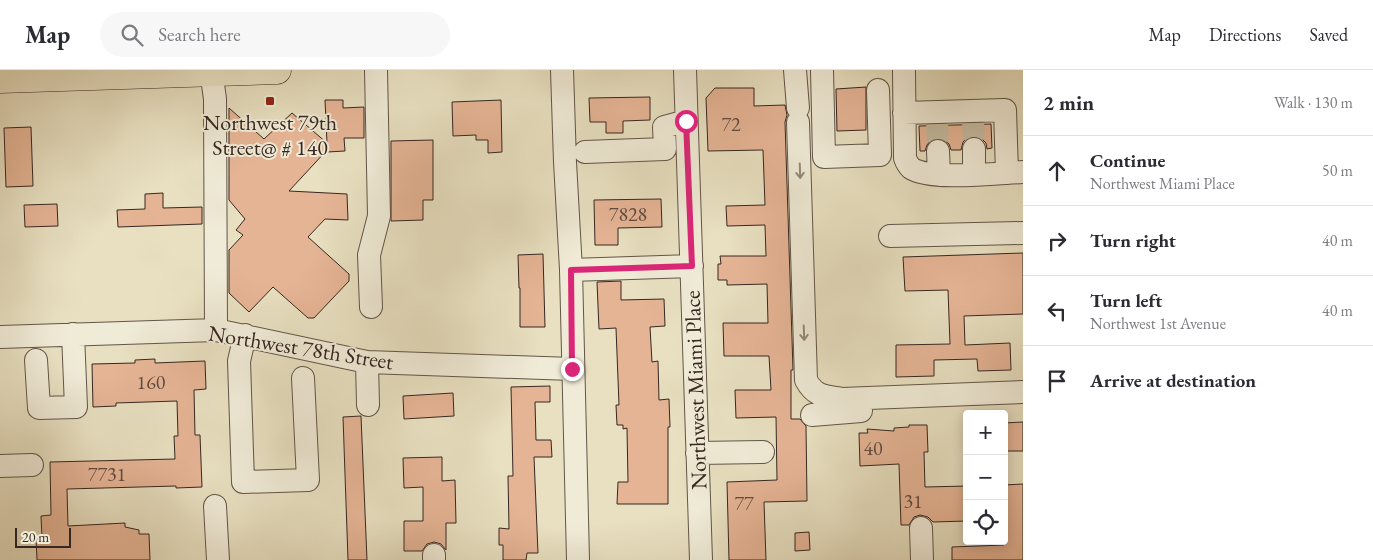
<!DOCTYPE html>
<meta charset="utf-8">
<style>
:root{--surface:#fff;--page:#f7f7f7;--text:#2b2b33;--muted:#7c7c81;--line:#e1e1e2}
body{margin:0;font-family:"EB Garamond",serif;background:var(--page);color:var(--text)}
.controls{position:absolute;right:15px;bottom:15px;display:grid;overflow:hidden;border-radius:5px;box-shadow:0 2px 12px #0003}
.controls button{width:45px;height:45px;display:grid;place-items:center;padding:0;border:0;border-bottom:1px solid var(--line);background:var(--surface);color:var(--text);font:25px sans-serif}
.scale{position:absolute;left:15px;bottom:12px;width:56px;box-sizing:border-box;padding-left:5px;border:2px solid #362721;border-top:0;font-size:14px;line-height:18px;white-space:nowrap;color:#362721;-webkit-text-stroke:4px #f0ebd7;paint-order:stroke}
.stop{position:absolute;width:15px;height:15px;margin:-11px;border:4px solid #db2777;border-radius:50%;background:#fff}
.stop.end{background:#db2777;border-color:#fff;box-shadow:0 1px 5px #0008}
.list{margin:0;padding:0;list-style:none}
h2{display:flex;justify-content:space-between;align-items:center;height:65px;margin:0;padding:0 20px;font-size:21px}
h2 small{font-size:16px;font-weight:400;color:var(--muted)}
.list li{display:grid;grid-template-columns:32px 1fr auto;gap:15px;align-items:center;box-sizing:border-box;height:70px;padding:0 20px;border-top:1px solid var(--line)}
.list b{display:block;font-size:19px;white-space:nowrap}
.list p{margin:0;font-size:16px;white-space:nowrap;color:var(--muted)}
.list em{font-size:16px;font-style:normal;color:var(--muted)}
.icon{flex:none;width:28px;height:28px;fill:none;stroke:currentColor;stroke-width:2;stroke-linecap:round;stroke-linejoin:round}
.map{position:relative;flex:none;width:1023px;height:490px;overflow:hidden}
header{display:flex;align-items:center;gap:30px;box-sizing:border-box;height:70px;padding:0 25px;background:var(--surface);border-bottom:1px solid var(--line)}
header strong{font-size:24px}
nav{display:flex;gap:28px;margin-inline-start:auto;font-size:18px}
.search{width:350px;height:45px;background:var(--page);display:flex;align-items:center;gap:12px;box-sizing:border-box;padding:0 18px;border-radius:28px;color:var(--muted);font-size:19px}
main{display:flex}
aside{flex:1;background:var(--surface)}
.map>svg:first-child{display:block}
</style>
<header>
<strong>Map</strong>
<div class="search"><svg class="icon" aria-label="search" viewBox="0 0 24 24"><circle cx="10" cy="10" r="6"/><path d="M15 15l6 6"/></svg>Search here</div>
<nav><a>Map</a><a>Directions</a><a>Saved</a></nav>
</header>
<main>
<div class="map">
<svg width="1023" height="490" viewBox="0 0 1023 490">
<rect width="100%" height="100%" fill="#e8e0c1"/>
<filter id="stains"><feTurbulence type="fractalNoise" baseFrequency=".004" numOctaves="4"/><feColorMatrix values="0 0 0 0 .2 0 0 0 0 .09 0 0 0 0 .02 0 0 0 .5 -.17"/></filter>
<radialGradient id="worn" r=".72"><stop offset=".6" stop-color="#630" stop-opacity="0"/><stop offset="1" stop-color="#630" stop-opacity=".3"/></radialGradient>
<path fill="#e5b495" stroke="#362721" d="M866,17V60L837,61L836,19Z
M715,18H754V36L785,35L787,45L785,52L793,300H791V349H800L806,356L807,431L764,432L766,490H729L727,412L777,410L776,347L736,348L735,320H771L769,286H724L723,253H768L767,214L727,215V210H718V194H721L720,186H766L765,155L727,156L726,136L765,135L763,80L708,81L706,28Z
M650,27V50L623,51V63H606V52H590L589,28Z
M325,30H343V38L364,37V68H344L345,81L327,82V80L289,121L347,124L348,150L325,149L308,167L349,204V211L314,248H308L273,217L249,242L229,223V180L243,165L236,160L245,149L229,130V38L264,69L292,43L327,73Z
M501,30L502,82L488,83V70H476V65L453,66L452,32Z
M991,54L992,78L987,79L986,73L981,68L974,66L968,67L963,72L961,80H951L949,74L944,70L938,68L931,70L927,75L925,81H920L919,56Z
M31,57L33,116L6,117L4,58Z
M433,70V130H423V150L391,151V71Z
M163,123V138L202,137V154L118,157L117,140L145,139V124Z
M661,129L662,157L618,158V175H595L594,130Z
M57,134L58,156L25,157L24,135Z
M1023,183V244L964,246L965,275L1010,273L1011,300L978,301L977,289L934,290V306L896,307V275L950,274L948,220L905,221L903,187Z
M543,184L545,257H520V218H519L518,185Z
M621,211V230L664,229L665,256L650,257L652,292L658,291L659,330L669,329L670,357H668V434H617L618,412H628L627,358L623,359V355H617L616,335H619L616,258L599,259L597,212Z
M155,289V293L205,291L206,319L194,320L195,365H200L202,417L176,418V416L67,419L68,456L125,453V457L139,460V464H149L150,490H37L36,468H42L41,446L51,445L50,392L175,389L174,366H178L177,331L116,333V336L93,337L92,294L135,293V290Z
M550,316V332H535L536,370H551L552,387H534L538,483H527L526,490H503V475H499V458L509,459L508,406H513L511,317Z
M453,323L454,346L404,349L403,326Z
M361,346L367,490H348L343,347Z
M1023,352V381H1004V353Z
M909,355H927L928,382H924L925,417L967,416V451L933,452L928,447L920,445L914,447L909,455H901L899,394L860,396L859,363H868L867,359L894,361V358L909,357Z
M442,387V411L455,410L456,453H446V480L441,474L434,472L427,474L422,481H404V451H423V417L404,418L403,388Z
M1023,414V490H952V477L1004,475V415Z
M809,462L810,480L795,481V463Z"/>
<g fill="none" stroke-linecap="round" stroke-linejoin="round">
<path stroke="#c4bba1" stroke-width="22" stroke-dasharray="22 11" stroke-linecap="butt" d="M973,48L974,79
M937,50L938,81"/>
<defs>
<path id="minor" d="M211,0L215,29L216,260
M562,0L565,92L571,200L578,490
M685,0L701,490
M795,0L798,38
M822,0L824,87L880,85L878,20
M904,0L905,88C906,91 908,95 911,98C930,111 998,103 1023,102
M904,43L1005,40L1007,103
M798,52L806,310C815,327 825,326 842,329L1023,322
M974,79V104
M938,81L939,105
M585,82L665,79L664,57L686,51
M890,166L1023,163
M571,200L692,196
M371,237L369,185L379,146L376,0
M245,265L239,291L243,412L308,410L303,308
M0,267L216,260L367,292L572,299
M36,290L39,338L76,337L73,264
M367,292L368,335
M812,345L861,341
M697,383L763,382
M0,396L32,395
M215,436L218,490
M921,458L922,490
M434,485V490"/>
<path id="major" d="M0,9L277,0"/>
</defs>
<use href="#minor" stroke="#625549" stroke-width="24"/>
<use href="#major" stroke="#362721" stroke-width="29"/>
<use href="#minor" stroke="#f0ebd7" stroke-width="22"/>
<use href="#major" stroke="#e8e0c1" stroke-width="28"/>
</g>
<defs><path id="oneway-shaft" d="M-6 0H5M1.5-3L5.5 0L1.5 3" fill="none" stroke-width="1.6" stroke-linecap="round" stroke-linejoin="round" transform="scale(1.25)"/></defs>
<g stroke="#93897c">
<use href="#oneway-shaft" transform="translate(800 101) rotate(88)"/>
<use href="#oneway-shaft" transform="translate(804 263) rotate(88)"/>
</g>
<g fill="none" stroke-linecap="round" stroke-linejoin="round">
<path stroke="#db2777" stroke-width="6" d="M572,299L571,200L692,196L686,51"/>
</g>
<rect fill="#8f2418" stroke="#f0ebd7" stroke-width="2" x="265" y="26" width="10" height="10" rx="2.5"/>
<g text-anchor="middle" stroke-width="4" stroke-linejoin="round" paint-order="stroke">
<g font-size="20" fill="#624a3e">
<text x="731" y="61">72</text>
<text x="628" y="151">7828</text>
<text x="151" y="319">160</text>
<text x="873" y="385">40</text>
<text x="107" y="411">7731</text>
<text x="913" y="438">31</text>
<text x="744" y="440">77</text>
</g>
<g font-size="22" fill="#362721" stroke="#f0ebd7">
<text x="270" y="60">Northwest 79th<tspan x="270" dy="25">Street@ # 140</tspan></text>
</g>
<g font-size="22" fill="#362721" stroke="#f0ebd7">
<text transform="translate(301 277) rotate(9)" y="8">Northwest 78th Street</text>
<text transform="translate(695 320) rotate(-92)" y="8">Northwest Miami Place</text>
</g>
</g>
<rect width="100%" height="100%" filter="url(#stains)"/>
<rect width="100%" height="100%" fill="url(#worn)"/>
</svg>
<div class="controls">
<button>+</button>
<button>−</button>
<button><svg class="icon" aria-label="locate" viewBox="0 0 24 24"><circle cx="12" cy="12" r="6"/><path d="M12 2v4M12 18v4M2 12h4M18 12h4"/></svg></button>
</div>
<div class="scale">20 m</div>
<div class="stop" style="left:686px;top:51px"></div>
<div class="stop end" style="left:572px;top:299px"></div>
</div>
<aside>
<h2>2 min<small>Walk · 130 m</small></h2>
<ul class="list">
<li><svg class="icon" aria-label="ahead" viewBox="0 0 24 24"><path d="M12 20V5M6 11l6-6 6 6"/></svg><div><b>Continue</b><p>Northwest Miami Place</p></div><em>50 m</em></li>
<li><svg class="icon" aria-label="right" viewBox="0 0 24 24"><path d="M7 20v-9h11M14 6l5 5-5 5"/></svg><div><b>Turn right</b></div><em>40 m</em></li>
<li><svg class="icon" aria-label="left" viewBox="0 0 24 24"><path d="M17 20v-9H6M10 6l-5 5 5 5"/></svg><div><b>Turn left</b><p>Northwest 1st Avenue</p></div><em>40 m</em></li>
<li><svg class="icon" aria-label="arrive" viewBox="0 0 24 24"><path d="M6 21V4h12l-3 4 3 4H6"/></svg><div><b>Arrive at destination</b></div></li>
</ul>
</aside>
</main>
